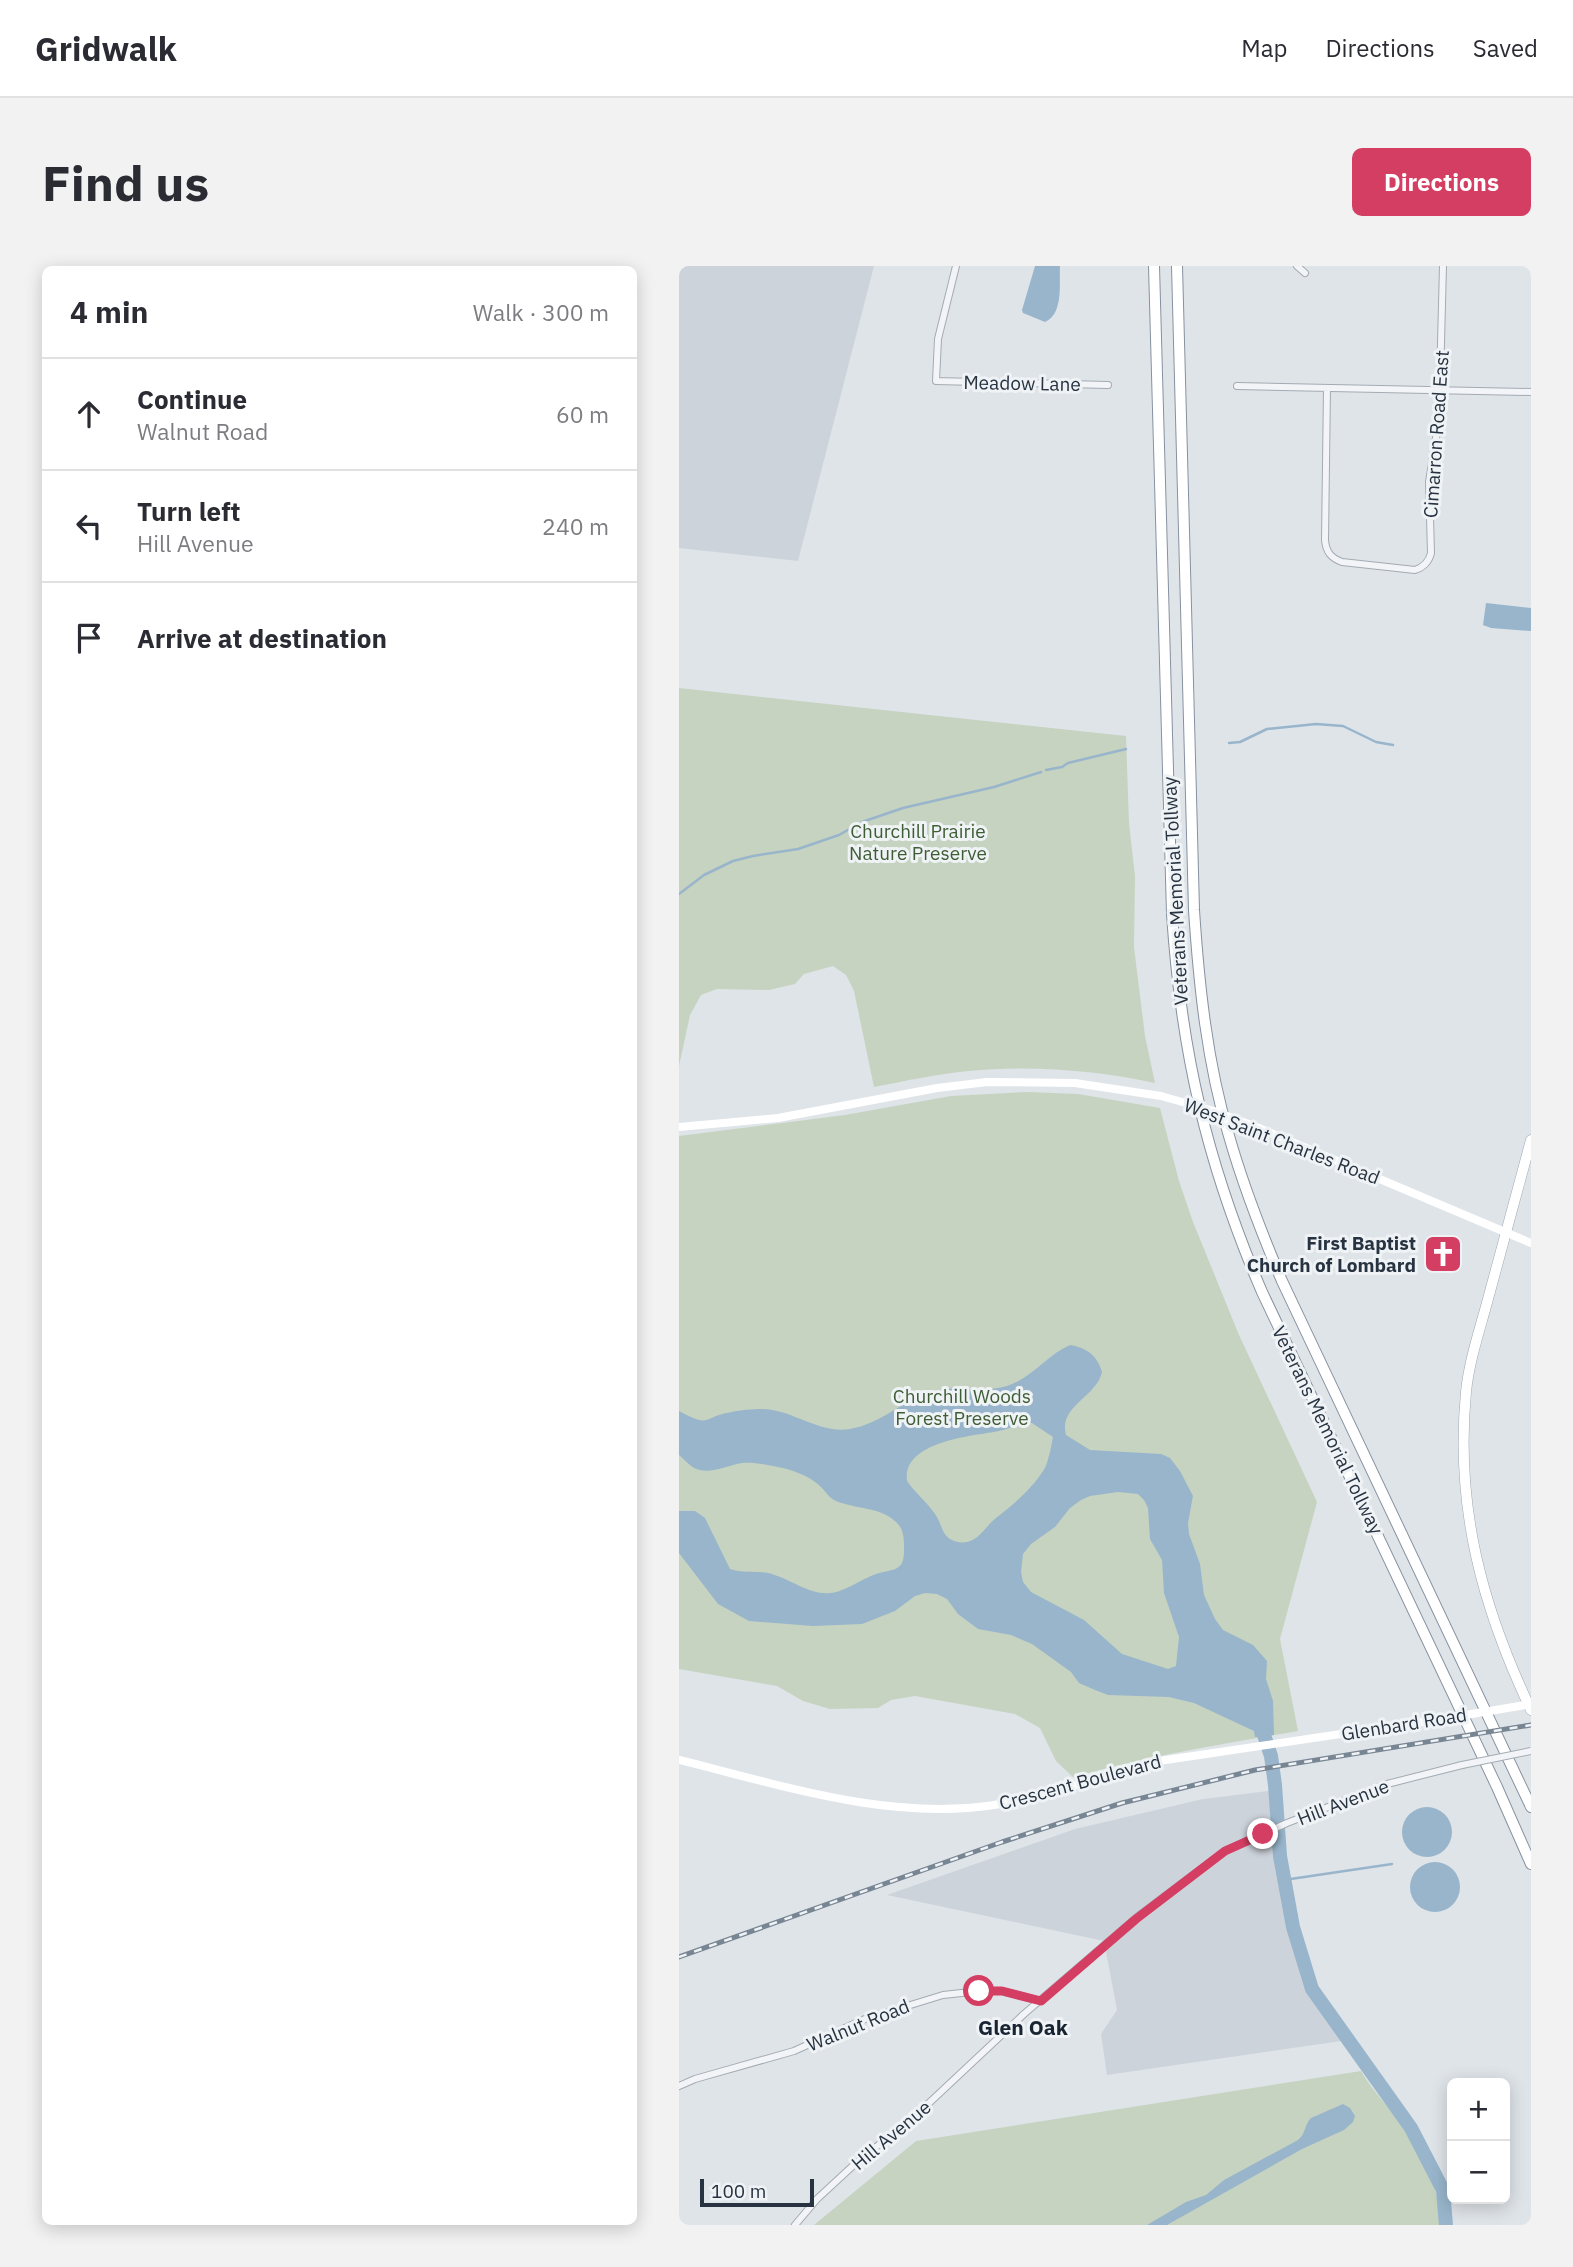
<!DOCTYPE html>
<meta charset="utf-8">
<style>
:root{--surface:#fff;--page:#f2f2f3;--text:#2b2b33;--muted:#7c7c81;--line:#e1e1e2;--accent:#d43e62}
body{margin:0;font-family:"IBM Plex Sans",sans-serif;background:var(--page);color:var(--text)}
.controls{position:absolute;right:21px;bottom:21px;display:grid;overflow:hidden;border-radius:10px;box-shadow:0 4px 18px #0003}
.controls button{width:63px;height:63px;display:grid;place-items:center;padding:0;border:0;border-bottom:2px solid var(--line);background:var(--surface);color:var(--text);font:35px sans-serif}
.scale{position:absolute;left:21px;bottom:18px;width:114px;box-sizing:border-box;padding-left:7px;border:4px solid #273341;border-top:0;font-size:19px;line-height:24px;white-space:nowrap;color:#273341;-webkit-text-stroke:5px #eff3f6;paint-order:stroke}
.stop{position:absolute;width:21px;height:21px;margin:-16px;border:5px solid #d43e62;border-radius:50%;background:#fff}
.stop.end{background:#d43e62;border-color:#fff;box-shadow:0 2px 7px #0008}
.list{margin:0;padding:0;list-style:none}
h2{display:flex;justify-content:space-between;align-items:center;height:91px;margin:0;padding:0 28px;font-size:30px}
h2 small{font-size:23px;font-weight:400;color:var(--muted)}
.list li{display:grid;grid-template-columns:46px 1fr auto;gap:21px;align-items:center;box-sizing:border-box;height:112px;padding:0 28px;border-top:2px solid var(--line)}
.list b{display:block;font-size:26px;white-space:nowrap}
.list p{margin:0;font-size:23px;white-space:nowrap;color:var(--muted)}
.list em{font-size:23px;font-style:normal;color:var(--muted)}
.icon{flex:none;width:38px;height:38px;fill:none;stroke:currentColor;stroke-width:2;stroke-linecap:round;stroke-linejoin:round}
.map{position:relative;flex:none;width:852px;height:1959px;overflow:hidden;border-radius:10px}
header{display:flex;align-items:center;gap:42px;box-sizing:border-box;height:98px;padding:0 35px;background:var(--surface);border-bottom:2px solid var(--line)}
header strong{font-size:33px}
nav{display:flex;gap:38px;margin-inline-start:auto;font-size:24px}
.intro{display:flex;align-items:center;justify-content:space-between;box-sizing:border-box;height:168px;padding:0 42px}
h1{margin:0;font-size:49px}
.button{padding:18px 32px;border-radius:10px;background:var(--accent);color:#fff;font-size:24px;font-weight:700}
main{display:flex;gap:42px;padding:0 42px}
aside{flex:1;background:var(--surface);border-radius:10px;box-shadow:0 4px 18px #0003}
.map>svg:first-child{display:block}
</style>
<header>
<strong>Gridwalk</strong>
<nav><a>Map</a><a>Directions</a><a>Saved</a></nav>
</header>
<div class="intro"><h1>Find us</h1><a class="button">Directions</a></div>
<main>
<aside>
<h2>4 min<small>Walk · 300 m</small></h2>
<ul class="list">
<li><svg class="icon" aria-label="ahead" viewBox="0 0 24 24"><path d="M12 20V5M6 11l6-6 6 6"/></svg><div><b>Continue</b><p>Walnut Road</p></div><em>60 m</em></li>
<li><svg class="icon" aria-label="left" viewBox="0 0 24 24"><path d="M17 20v-9H6M10 6l-5 5 5 5"/></svg><div><b>Turn left</b><p>Hill Avenue</p></div><em>240 m</em></li>
<li><svg class="icon" aria-label="arrive" viewBox="0 0 24 24"><path d="M6 21V4h12l-3 4 3 4H6"/></svg><div><b>Arrive at destination</b></div></li>
</ul>
</aside>
<div class="map">
<svg width="852" height="1959" viewBox="0 0 852 1959">
<rect width="100%" height="100%" fill="#dfe4e9"/>
<path fill="#cdd3db" d="M0,0H195L119,295L0,282Z
M596,1524L601,1590L614,1661L633,1723L669,1774L428,1809L422,1768L438,1744L425,1675L208,1629L396,1563L524,1533Z"/>
<path fill="#c6d3c0" d="M0,422L447,470L450,557L456,610L455,681L466,770L476,817C416,804 351,799 290,805C258,808 226,815 195,821L175,725L167,709L154,700L125,708L116,718L90,724L38,723L22,729L11,749L0,800Z
M348,826L399,828L481,842L500,915L514,956L560,1069L638,1236L601,1373L619,1465C543,1478 469,1490 394,1511L377,1495L361,1462L336,1448L236,1430L212,1434L199,1442L151,1443L124,1435L98,1420L0,1403V870L166,849L272,830Z
M682,1805C694,1826 711,1842 726,1862C747,1891 759,1924 763,1959H135L237,1875Z"/>
<path fill="#98b5cb" fill-rule="evenodd" d="M356,0H381C380,17 385,48 366,56L344,47L343,44Z
M807,337L852,342V365L812,362L804,359Z
M391,1079C408,1082 418,1089 423,1106C417,1132 379,1140 387,1169L411,1184L482,1188L491,1192L501,1205L514,1230L509,1257L510,1268L521,1298L525,1329L536,1353L544,1364L574,1379L588,1395L587,1413L594,1435L595,1469L576,1471L575,1465L515,1437L490,1431L429,1429L416,1424L400,1417L392,1406L353,1378L332,1369L299,1363L279,1348L268,1333L258,1328L246,1327L236,1330L216,1345L183,1358L134,1360L70,1355L39,1338L0,1287V1245H16L26,1252L51,1303C65,1308 80,1304 93,1308C116,1315 138,1335 163,1324C174,1320 185,1312 197,1308C217,1302 226,1306 225,1280C225,1271 224,1262 217,1256C202,1241 176,1243 157,1235C149,1231 148,1227 142,1221C130,1209 111,1203 94,1200C85,1198 72,1196 63,1197C50,1199 34,1207 21,1204C13,1203 6,1194 0,1189V1145C6,1148 13,1152 20,1154C28,1156 33,1151 40,1149C53,1145 70,1143 83,1143C113,1143 139,1168 171,1163C201,1158 222,1136 249,1127C275,1117 302,1128 328,1120C353,1112 368,1089 391,1079ZM346,1157H353L374,1171C372,1181 370,1193 366,1202C353,1223 336,1237 317,1252C304,1262 296,1284 273,1274C262,1269 263,1257 256,1248C248,1236 236,1227 228,1215C223,1175 294,1170 320,1165C329,1163 337,1160 346,1157ZM439,1226L459,1228L465,1234L469,1242L471,1273L483,1294L485,1327L500,1371L497,1400L489,1403L443,1388L405,1354L352,1326L344,1316L342,1306L344,1288L352,1278L376,1261L391,1242L402,1234L411,1230Z
M723 1566a25 25 0 1 1 50 0a25 25 0 1 1-50 0Z
M731 1621a25 25 0 1 1 50 0a25 25 0 1 1-50 0Z
M664,1838L671,1842L676,1850L674,1856L665,1864L623,1883L488,1959H468L507,1936L527,1929L545,1914L619,1874C627,1868 625,1859 632,1852Z"/>
<g fill="none" stroke-linecap="round" stroke-linejoin="round">
<path stroke="#98b5cb" stroke-width="2.5" d="M550,477L561,476L588,463L637,458L664,460L697,476L714,479
M367,504L383,501L389,497L447,483
M0,628L25,609L54,595L74,590L119,583L160,569L183,556L224,542L315,521L362,506
M605,1614L713,1598"/>
<path stroke="#98b5cb" stroke-width="14" d="M580,1454L592,1490L596,1519L601,1590L614,1661L633,1723L732,1862L764,1924L767,1959"/>
<defs>
<path id="street" d="M277,0L259,73L257,115L429,119
M618,0L626,7
M558,120L852,126
M648,122L646,274C647,286 652,292 663,296L736,304C745,301 750,296 752,287L750,216L760,153L764,0
M0,1820L16,1813L115,1785L186,1753L264,1729L301,1725H323L362,1735
M116,1959L138,1933L178,1896L234,1852L345,1748L458,1651L546,1585L608,1557L708,1518L783,1499"/>
<path id="primary" d="M852,874C838,927 823,980 809,1033C801,1063 790,1095 787,1126C776,1241 803,1341 852,1444"/>
<path id="highway" d="M475,0L493,648C502,786 528,898 583,1026L818,1521L852,1598
M498,0L515,644C520,719 528,797 550,870C564,919 583,968 603,1015L852,1541"/>
</defs>
<use href="#street" stroke="#a4abb3" stroke-width="8"/>
<use href="#primary" stroke="#9ea9b5" stroke-width="11"/>
<use href="#highway" stroke="#8692a0" stroke-width="12"/>
<use href="#street" stroke="#f2f4f7" stroke-width="6"/>
<path stroke="#fff" stroke-width="8" d="M0,861L99,852L258,822L308,816L396,817L482,830
M580,862L852,977
M0,1494C102,1519 209,1555 315,1539C371,1531 425,1507 480,1495L763,1453"/>
<use href="#primary" stroke="#fff" stroke-width="10"/>
<use href="#highway" stroke="#fff" stroke-width="10"/>
<defs>
<path id="rail" d="M0,1691L323,1576L443,1537L576,1504L852,1459"/>
</defs>
<use href="#rail" stroke="#788593" stroke-width="5"/>
<use href="#rail" stroke="#eff3f6" stroke-width="2.5" stroke-dasharray="8" stroke-linecap="butt"/>
<defs>
<path id="street-bridge" d="M783,1499L852,1485"/>
</defs>
<use href="#street-bridge" stroke="#a4abb3" stroke-width="8" stroke-linecap="butt"/>
<use href="#street-bridge" stroke="#f2f4f7" stroke-width="6"/>
<path stroke="#fff" stroke-width="8" d="M482,830L535,845L580,862
M763,1453L852,1438"/>
</g>
<g fill="none" stroke-linecap="round" stroke-linejoin="round">
<path stroke="#d43e62" stroke-width="9" d="M300,1725H323L362,1735L457,1653L546,1585L584,1568"/>
</g>
<defs>
<symbol id="church-square" viewBox="-11 -11 22 22"><rect x="-9" y="-9" width="18" height="18" rx="4" fill="#d43e62" stroke="#eff3f6"/><path d="M-1.2-6h2.4v3.5h3.3v2.4h-3.3V6h-2.4V-.1h-3.3v-2.4h3.3Z" fill="#fff"/></symbol>
</defs>
<g fill-rule="evenodd">
<use href="#church-square" x="742" y="966" width="44" height="44"/>
</g>
<g text-anchor="middle" stroke-width="6" stroke-linejoin="round" paint-order="stroke">
<g font-size="19" fill="#273341" stroke="#eff3f6">
<text transform="translate(343 117) rotate(1)" y="7">Meadow Lane</text>
<text transform="translate(757 168) rotate(-86)" y="7">Cimarron Road East</text>
<text transform="translate(496 625) rotate(-93)" y="7">Veterans Memorial Tollway</text>
<text transform="translate(603 875) rotate(21)" y="7">West Saint Charles Road</text>
<text transform="translate(649 1164) rotate(64)" y="7">Veterans Memorial Tollway</text>
<text transform="translate(725 1458) rotate(-9)" y="7">Glenbard Road</text>
<text transform="translate(401 1516) rotate(-15)" y="7">Crescent Boulevard</text>
<text transform="translate(664 1536) rotate(-21)" y="7">Hill Avenue</text>
<text transform="translate(179 1759) rotate(-22)" y="7">Walnut Road</text>
<text transform="translate(212 1869) rotate(-40)" y="7">Hill Avenue</text>
</g>
<g font-size="19" fill="#3f5d34" stroke="#eff3f6">
<text x="239" y="572">Churchill Prairie<tspan x="239" dy="22">Nature Preserve</tspan></text>
<text x="283" y="1137">Churchill Woods<tspan x="283" dy="22">Forest Preserve</tspan></text>
</g>
<g font-size="19" font-weight="bold" fill="#273341" stroke="#eff3f6" text-anchor="end">
<text x="737" y="984">First Baptist<tspan x="737" dy="22">Church of Lombard</tspan></text>
</g>
<g font-size="21" font-weight="bold" fill="#192432" stroke="#eff3f6">
<text x="344" y="1769">Glen Oak</text>
</g>
</g>
</svg>
<div class="controls">
<button>+</button>
<button>−</button>
</div>
<div class="scale">100 m</div>
<div class="stop" style="left:300px;top:1725px"></div>
<div class="stop end" style="left:584px;top:1568px"></div>
</div>
</main>
